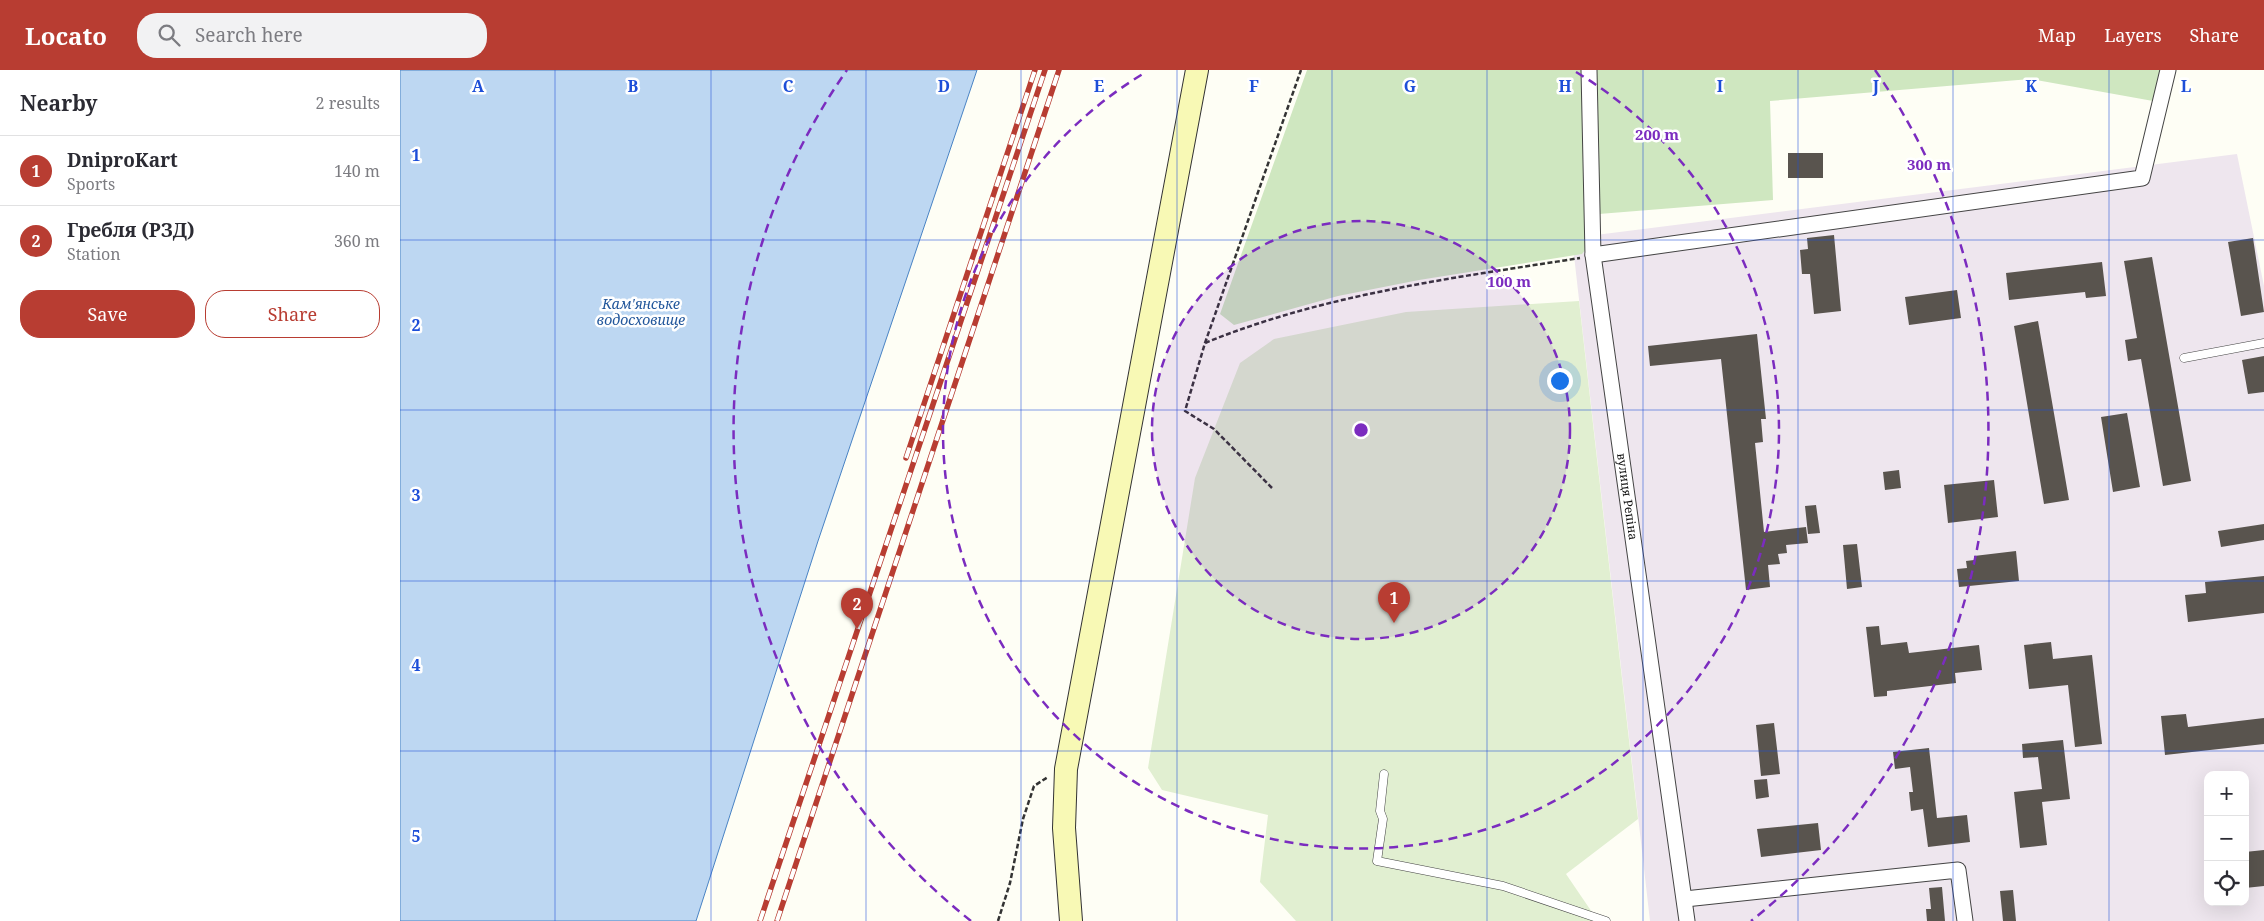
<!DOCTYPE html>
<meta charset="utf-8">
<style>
:root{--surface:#fff;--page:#f2f2f3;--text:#2b2b33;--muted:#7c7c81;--line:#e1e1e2;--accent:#b83d32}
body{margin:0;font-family:"Noto Serif",serif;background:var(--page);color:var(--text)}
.controls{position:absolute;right:15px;bottom:15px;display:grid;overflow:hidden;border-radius:10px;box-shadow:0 5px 20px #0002}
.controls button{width:45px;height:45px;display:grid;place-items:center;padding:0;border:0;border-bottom:1px solid var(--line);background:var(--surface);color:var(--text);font:25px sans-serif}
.you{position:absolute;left:1159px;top:310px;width:18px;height:18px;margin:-12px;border:4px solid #fff;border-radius:50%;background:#1a73e8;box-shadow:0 0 0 8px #1a73e833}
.badge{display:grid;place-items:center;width:32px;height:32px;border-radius:50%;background:var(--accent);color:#fff;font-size:16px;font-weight:700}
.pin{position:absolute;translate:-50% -41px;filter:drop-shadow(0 1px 2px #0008)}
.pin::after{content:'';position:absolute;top:26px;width:18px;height:15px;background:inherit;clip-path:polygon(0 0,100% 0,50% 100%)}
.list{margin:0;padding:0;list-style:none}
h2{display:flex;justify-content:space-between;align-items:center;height:65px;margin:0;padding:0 20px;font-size:21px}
h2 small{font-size:16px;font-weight:400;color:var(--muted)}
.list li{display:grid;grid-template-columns:32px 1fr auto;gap:15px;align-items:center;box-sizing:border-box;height:70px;padding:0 20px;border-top:1px solid var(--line)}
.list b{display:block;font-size:19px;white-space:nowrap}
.list p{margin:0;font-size:16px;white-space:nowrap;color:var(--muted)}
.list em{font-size:16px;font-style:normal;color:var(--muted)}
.actions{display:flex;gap:10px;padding:15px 20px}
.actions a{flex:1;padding:11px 0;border:1px solid var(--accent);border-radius:20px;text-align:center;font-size:18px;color:var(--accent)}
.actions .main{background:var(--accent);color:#fff}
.icon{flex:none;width:28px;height:28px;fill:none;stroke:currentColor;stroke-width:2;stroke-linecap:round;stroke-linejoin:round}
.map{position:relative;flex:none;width:1864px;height:851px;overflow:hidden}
header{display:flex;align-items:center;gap:30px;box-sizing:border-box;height:70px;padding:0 25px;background:var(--accent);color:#fff}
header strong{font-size:24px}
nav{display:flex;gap:28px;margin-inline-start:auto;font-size:18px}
.search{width:350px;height:45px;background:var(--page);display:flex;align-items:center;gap:12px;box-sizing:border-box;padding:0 18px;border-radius:20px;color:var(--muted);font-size:19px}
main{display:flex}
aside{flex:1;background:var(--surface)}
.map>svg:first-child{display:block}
</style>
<header>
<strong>Locato</strong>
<div class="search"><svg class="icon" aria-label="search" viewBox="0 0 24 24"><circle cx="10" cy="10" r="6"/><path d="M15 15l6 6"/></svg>Search here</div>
<nav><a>Map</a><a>Layers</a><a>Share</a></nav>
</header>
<main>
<aside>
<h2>Nearby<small>2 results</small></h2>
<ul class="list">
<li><span class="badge">1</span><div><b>DniproKart</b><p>Sports</p></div><em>140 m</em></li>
<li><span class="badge">2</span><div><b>Гребля (РЗД)</b><p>Station</p></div><em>360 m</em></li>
</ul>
<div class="actions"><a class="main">Save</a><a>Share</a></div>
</aside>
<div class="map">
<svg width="1864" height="851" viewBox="0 0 1864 851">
<rect width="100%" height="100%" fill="#fefef5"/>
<path fill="#eee6ee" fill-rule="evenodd" d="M1837,84L1864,216V851H1250L1172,168ZM1808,705H1845V832H1808Z"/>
<path fill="#cfe7c0" d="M907,0H1182L1186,179L1182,184L1019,210L938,226L834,255L820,244Z
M1196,0H1762L1753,31L1630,9L1370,31L1373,130L1199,144Z"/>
<path fill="#e1efd1" d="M1179,231L1238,749L1166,804L1198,851H896L860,812L868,745L762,720L748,698L795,408L840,293L874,269L1006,242Z"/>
<path fill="#bdd7f2" stroke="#4983c4" d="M0,0H577L418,471L296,851H0Z"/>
<path fill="#59544e" d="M1388,83H1423V108H1388Z
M1434,165L1441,241L1414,244L1410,204H1402L1400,180L1408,179L1407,168Z
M1853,168L1864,242L1841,246L1828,172Z
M1752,187L1791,411L1763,416L1741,289L1728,291L1725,270L1737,268L1724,191Z
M1702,192L1706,226L1686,228L1685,222L1609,230L1606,203Z
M1557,220L1561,248L1509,255L1505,227Z
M1638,251L1669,430L1644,434L1614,256Z
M1357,264L1366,349H1361L1363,372L1355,373L1364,462L1406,457L1408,473L1386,475L1387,483L1378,484L1380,494L1368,495L1370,517L1346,520L1321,289L1250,296L1248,276Z
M1864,286V322L1848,324L1842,290Z
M1727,343L1740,417L1713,422L1701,347Z
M1499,400L1501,418L1485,420L1483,402Z
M1594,410L1598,447L1548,453L1544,415Z
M1416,435L1420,463L1408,464L1405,436Z
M1864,454V470L1821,477L1818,461Z
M1457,474L1462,517L1447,519L1443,475Z
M1616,481L1619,511L1559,517L1557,499L1567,498L1566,491L1574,490V486Z
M1864,506V543L1788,552L1785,525L1806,523L1805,512Z
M1479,556L1481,575L1507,572L1509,583L1579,575L1582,600L1555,603L1556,613L1487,621V626L1474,627L1466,557Z
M1651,572L1653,589L1692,585L1702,674L1675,677L1668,615L1629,619L1624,575Z
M1786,644L1788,657L1864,648V674L1765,685L1761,646Z
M1374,653L1380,704L1361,706L1356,655Z
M1663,670L1670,729L1642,732L1647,775L1620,778L1614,722L1642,719L1638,687L1623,688L1622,674Z
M1529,678L1537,748L1567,745L1570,772L1528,777L1523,739L1511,741L1509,722H1513L1510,697L1495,699L1493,682Z
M1367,709L1369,727L1356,729L1354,710Z
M1418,753L1421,780L1361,787L1357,759Z
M1864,780V816L1845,818V782Z
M1542,817L1545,851H1527L1526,839H1531L1529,818Z
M1613,820L1616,851H1603L1600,821Z"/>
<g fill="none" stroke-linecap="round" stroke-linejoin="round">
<defs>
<path id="service" d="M1784,288L1864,273
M984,704L980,741L983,749L977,791L1103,816L1206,851"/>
<g id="minor">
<path id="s1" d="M1189,0L1193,185L1287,851"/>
<path d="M1193,185L1742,108L1768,0"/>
<path d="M1285,829L1558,800L1565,851"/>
</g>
<path id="secondary" d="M671,851L664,758L666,699L797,0"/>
</defs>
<use href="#service" stroke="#444" stroke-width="9"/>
<use href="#minor" stroke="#444" stroke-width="17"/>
<use href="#secondary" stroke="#333" stroke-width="24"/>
<path stroke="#333" stroke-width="2.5" stroke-dasharray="5 2.5" stroke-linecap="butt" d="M805,273C925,224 1053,208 1180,188
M872,418L814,359L785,341L805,273L901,0
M598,851L610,813L623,749L634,716L648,707"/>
<use href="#service" stroke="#fff" stroke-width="8"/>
<use href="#minor" stroke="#fff" stroke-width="15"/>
<use href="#secondary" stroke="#f8f9b5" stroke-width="22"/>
<defs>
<path id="rail" d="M506,388L635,0
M360,851L645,0
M377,851L659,0"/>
</defs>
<use href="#rail" stroke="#b83d32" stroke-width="5.5"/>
<use href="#rail" stroke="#fff" stroke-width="4" stroke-dasharray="11" stroke-linecap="butt"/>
</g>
<path fill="none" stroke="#1d4ed8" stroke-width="1" stroke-opacity="0.55" d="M155,0V851M311,0V851M466,0V851M621,0V851M777,0V851M932,0V851M1087,0V851M1243,0V851M1398,0V851M1553,0V851M1709,0V851M0,170H1864M0,340H1864M0,511H1864M0,681H1864"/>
<circle cx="961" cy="360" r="209" fill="#7b2cbf" fill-opacity=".12"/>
<g fill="none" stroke="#7b2cbf" stroke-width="2.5" stroke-dasharray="9 6">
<circle cx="961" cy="360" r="209"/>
<path d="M1176 2A418 418 0 1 1 746 2"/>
<path d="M571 851A627 627 0 0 1 447 0M1475 0A627 627 0 0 1 1351 851"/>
</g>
<g text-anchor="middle" stroke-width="5" stroke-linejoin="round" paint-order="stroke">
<g font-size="12" fill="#111" stroke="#fff">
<text dy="4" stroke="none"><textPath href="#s1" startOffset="429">вулиця Репіна</textPath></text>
</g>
<g font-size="14" font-style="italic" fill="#21569b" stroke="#fff">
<text x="241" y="239">Кам'янське<tspan x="241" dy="16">водосховище</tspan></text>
</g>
</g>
<g font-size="16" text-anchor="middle" font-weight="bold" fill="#1d4ed8" stroke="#fff" stroke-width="5" stroke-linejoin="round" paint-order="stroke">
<text x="78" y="22">A</text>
<text x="233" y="22">B</text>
<text x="388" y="22">C</text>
<text x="544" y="22">D</text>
<text x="699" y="22">E</text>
<text x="854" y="22">F</text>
<text x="1010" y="22">G</text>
<text x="1165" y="22">H</text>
<text x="1320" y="22">I</text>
<text x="1476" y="22">J</text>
<text x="1631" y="22">K</text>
<text x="1786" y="22">L</text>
<text x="16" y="91">1</text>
<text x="16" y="261">2</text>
<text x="16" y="431">3</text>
<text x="16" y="601">4</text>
<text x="16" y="772">5</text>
</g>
<circle cx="961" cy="360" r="8" fill="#7b2cbf" stroke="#fff" stroke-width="2.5"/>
<g font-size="15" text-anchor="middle" font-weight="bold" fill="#7b2cbf" stroke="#fff" stroke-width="5" stroke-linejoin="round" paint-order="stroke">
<text x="1257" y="70">200 m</text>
<text x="1529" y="100">300 m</text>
<text x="1109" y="217">100 m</text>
</g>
</svg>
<div class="controls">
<button>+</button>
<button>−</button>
<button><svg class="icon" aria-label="locate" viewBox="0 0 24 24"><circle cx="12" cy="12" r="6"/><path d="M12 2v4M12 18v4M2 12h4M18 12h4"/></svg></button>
</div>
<div class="you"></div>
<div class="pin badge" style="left:994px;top:553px">1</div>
<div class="pin badge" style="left:457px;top:559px">2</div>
</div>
</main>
